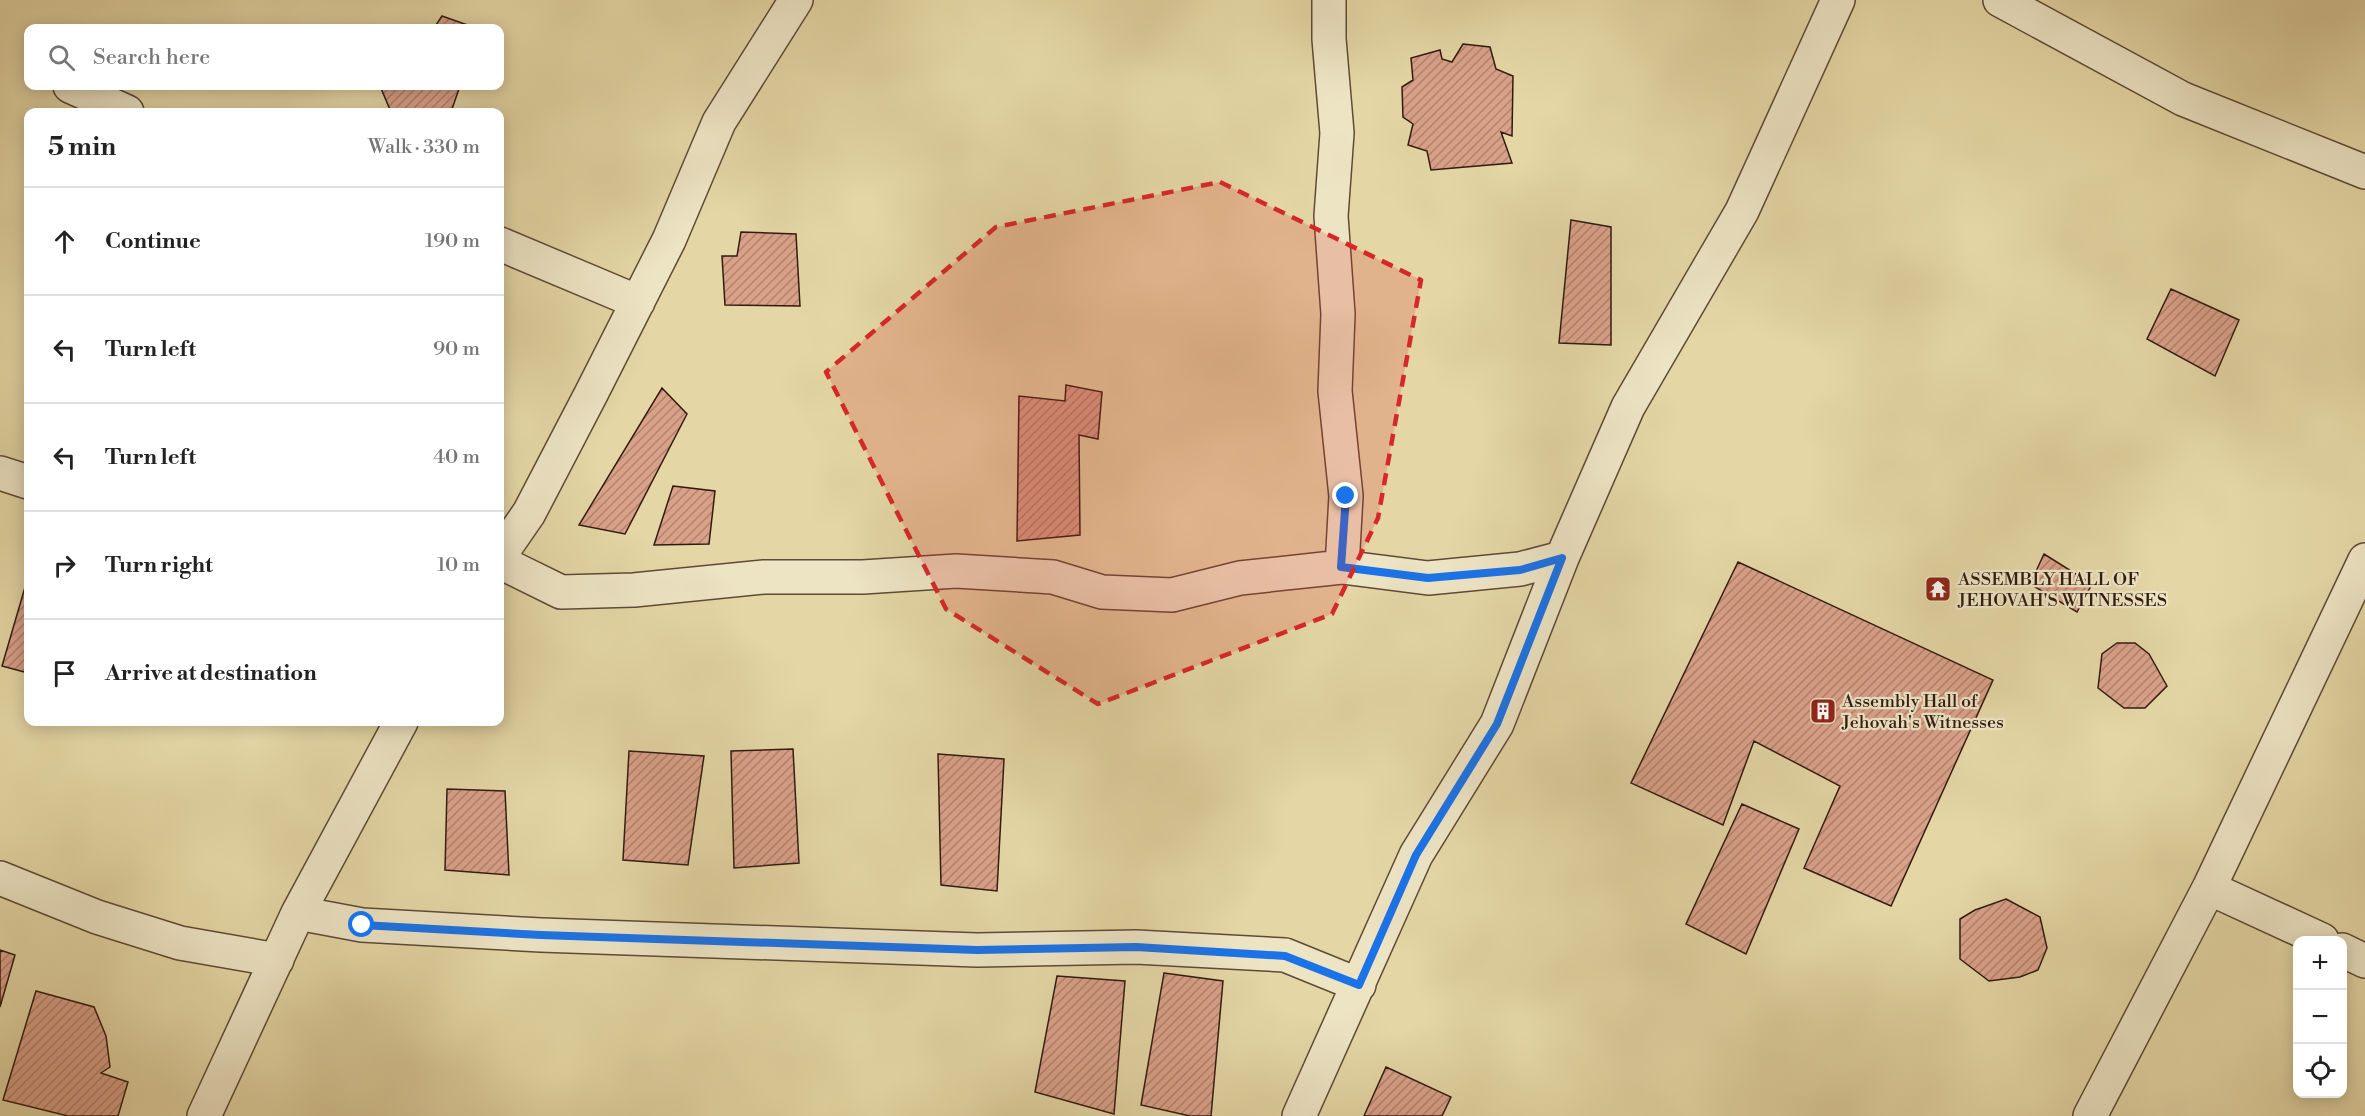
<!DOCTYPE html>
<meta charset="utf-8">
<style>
:root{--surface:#fff;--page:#f6f6f6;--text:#222;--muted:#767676;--line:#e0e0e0}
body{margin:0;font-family:"Libre Bodoni",serif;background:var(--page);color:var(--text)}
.controls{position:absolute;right:18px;bottom:18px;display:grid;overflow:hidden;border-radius:12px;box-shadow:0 3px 15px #0003}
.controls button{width:54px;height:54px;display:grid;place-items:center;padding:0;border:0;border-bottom:2px solid var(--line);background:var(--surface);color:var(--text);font:30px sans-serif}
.stop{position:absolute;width:18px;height:18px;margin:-14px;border:4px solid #1a73e8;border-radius:50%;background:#fff}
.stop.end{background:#1a73e8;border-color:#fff;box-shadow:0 2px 6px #0008}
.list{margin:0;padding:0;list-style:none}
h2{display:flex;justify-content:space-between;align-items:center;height:78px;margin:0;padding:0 24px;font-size:26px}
h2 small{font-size:20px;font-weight:400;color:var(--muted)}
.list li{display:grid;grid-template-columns:39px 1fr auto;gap:18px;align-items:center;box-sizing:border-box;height:108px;padding:0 24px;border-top:2px solid var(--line)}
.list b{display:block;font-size:22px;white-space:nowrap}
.list em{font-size:20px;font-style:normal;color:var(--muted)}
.icon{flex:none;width:33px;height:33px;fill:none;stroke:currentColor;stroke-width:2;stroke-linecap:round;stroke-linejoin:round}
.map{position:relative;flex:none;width:2365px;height:1116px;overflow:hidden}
.search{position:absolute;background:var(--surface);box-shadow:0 3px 15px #0003;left:24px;top:24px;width:480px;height:66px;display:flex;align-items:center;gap:15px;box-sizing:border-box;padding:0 21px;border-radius:12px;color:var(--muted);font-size:22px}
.panel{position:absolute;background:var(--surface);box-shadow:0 3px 15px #0003;left:24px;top:108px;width:480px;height:618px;border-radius:12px}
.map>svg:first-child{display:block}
</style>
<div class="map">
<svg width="2365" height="1116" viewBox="0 0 2365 1116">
<defs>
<pattern id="building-hatch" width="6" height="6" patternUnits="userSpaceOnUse" patternTransform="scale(1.5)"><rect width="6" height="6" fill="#daa189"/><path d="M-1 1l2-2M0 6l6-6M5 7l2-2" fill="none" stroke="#b1826f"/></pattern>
</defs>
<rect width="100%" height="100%" fill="#e4d6a5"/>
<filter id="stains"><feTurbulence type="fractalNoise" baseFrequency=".00333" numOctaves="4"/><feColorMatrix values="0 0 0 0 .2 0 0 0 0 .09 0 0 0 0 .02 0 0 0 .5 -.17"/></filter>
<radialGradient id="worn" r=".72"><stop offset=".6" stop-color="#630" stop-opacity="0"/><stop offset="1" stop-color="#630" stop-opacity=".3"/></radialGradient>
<path fill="url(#building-hatch)" stroke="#311b10" stroke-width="1.5" d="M442,16L476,28H434Z
M1463,44L1490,47L1496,69L1513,76L1512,136L1501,132L1512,163L1431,170L1427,151L1408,145L1413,124L1403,117L1402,87L1413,80L1411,58L1440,50L1442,59L1452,62Z
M380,86H460L451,112H391Z
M1571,220L1611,227V345L1559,343Z
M741,232L796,234L800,306L725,305L722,256H737Z
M2171,289L2239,320L2215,376L2147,339Z
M1066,385L1102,392L1098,439L1079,435L1080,535L1017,541L1019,396L1065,401Z
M662,388L687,414L625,534L579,525Z
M673,486L715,491L709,544L654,545Z
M2044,554L2092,584L2077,612L2030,584Z
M1738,562L1993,680L1891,906L1804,868L1840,786L1754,741L1723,825L1631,783Z
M28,577V673L2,666Z
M2117,643H2135L2149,654L2167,686L2145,708H2124L2098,688L2102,654Z
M793,749L799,863L734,868L731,751Z
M629,751L704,756L688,865L623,860Z
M938,754L1004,759L997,891L941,885Z
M447,789L505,791L509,875L445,870Z
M1742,804L1799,829L1746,954L1686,924Z
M2006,899L2040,917L2047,948L2038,970L2020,977L1989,981L1960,959V919L1975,910Z
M0,950L15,955L0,1007Z
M1164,973L1223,981L1211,1116H1190L1141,1105Z
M1057,976L1125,981L1114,1114L1035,1092Z
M36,991L94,1007L106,1036L110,1067L101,1073L128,1082L118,1116H68L3,1100Z
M1386,1067L1451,1097L1442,1116H1364Z"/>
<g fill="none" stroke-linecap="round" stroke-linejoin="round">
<defs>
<path id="minor" d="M1329,0V39L1337,133L1331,216L1338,314L1335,391L1346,496L1342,567
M70,86L127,112
M500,244L638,302
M0,473L28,482
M500,555L529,513L591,394L669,240L719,122L796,0
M500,562L561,592L634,590L764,577H863L956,571L1053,577L1102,592L1172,595L1240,578L1342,567L1428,578L1520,569L1562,558
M0,878L97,917L180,943L277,960
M2209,888L2322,940
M298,913L362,925L541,935L977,950L1136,947L1285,955L1359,985
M2342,950L2365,961
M204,1116L298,913L401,722
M1299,1116L1416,855L1497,724L1562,558L1628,407L1742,211L1838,0
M2090,1116L2209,888L2365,560"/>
<path id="tertiary" d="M2000,0L2183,99L2365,172"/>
</defs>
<use href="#minor" stroke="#5e4a35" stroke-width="36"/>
<use href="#tertiary" stroke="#5e4a35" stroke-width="36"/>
<use href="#minor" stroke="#ede4c4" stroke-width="33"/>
<use href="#tertiary" stroke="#ede4c4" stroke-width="33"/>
</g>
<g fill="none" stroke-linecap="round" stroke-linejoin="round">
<path stroke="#1a73e8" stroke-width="8" d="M362,925L541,935L977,950L1136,947L1285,956L1359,985L1416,855L1497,724L1562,558L1520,570L1428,578L1341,567L1346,496"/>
</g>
<path fill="#d62828" fill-opacity="0.2" stroke="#d62828" stroke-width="4.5" stroke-dasharray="12 8" stroke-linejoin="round" d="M1220,182L1421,280L1378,518L1332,614L1098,704L946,609L826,372L996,227Z"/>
<defs>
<symbol id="temple-square" viewBox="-11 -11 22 22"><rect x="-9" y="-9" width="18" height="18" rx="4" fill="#8f2418" stroke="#ede4c4"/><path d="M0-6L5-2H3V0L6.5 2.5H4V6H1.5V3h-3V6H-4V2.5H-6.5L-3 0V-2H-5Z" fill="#fff"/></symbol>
<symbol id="building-square" viewBox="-11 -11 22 22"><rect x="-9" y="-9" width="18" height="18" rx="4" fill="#8f2418" stroke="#ede4c4"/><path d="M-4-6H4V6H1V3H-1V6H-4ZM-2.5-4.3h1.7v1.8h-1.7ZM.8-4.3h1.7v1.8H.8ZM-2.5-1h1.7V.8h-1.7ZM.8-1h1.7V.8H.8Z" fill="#fff"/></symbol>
</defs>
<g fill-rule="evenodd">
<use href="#temple-square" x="1923" y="574" width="30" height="30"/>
<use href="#building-square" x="1808" y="696" width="30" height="30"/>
</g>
<g text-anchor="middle" stroke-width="4.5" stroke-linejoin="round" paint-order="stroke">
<g font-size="18" fill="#311b10" stroke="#ede4c4" text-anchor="start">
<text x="1958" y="585">ASSEMBLY HALL OF<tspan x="1958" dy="21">JEHOVAH'S WITNESSES</tspan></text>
<text x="1842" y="707">Assembly Hall of<tspan x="1842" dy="21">Jehovah's Witnesses</tspan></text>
</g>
</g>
<rect width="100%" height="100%" filter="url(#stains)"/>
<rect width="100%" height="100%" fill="url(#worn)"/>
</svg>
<div class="controls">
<button>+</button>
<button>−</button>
<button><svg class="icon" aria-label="locate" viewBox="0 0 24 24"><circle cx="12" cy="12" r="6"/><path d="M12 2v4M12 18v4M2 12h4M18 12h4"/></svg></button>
</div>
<div class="stop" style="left:362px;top:925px"></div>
<div class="stop end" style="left:1346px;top:496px"></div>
<div class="search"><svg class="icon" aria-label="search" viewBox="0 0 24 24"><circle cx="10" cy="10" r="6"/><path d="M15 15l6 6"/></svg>Search here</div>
<section class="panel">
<h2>5 min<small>Walk · 330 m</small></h2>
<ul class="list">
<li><svg class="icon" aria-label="ahead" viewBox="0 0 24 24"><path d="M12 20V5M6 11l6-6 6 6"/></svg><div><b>Continue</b></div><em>190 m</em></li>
<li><svg class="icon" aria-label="left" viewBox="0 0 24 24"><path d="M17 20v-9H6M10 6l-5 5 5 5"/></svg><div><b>Turn left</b></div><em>90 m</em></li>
<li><svg class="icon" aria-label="left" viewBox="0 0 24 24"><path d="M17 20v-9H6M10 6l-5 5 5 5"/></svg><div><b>Turn left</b></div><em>40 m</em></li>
<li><svg class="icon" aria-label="right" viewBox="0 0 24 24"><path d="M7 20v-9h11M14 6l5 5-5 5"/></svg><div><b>Turn right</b></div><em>10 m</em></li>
<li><svg class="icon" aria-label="arrive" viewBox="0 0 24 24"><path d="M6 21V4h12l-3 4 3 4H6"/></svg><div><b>Arrive at destination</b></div></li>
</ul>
</section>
</div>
